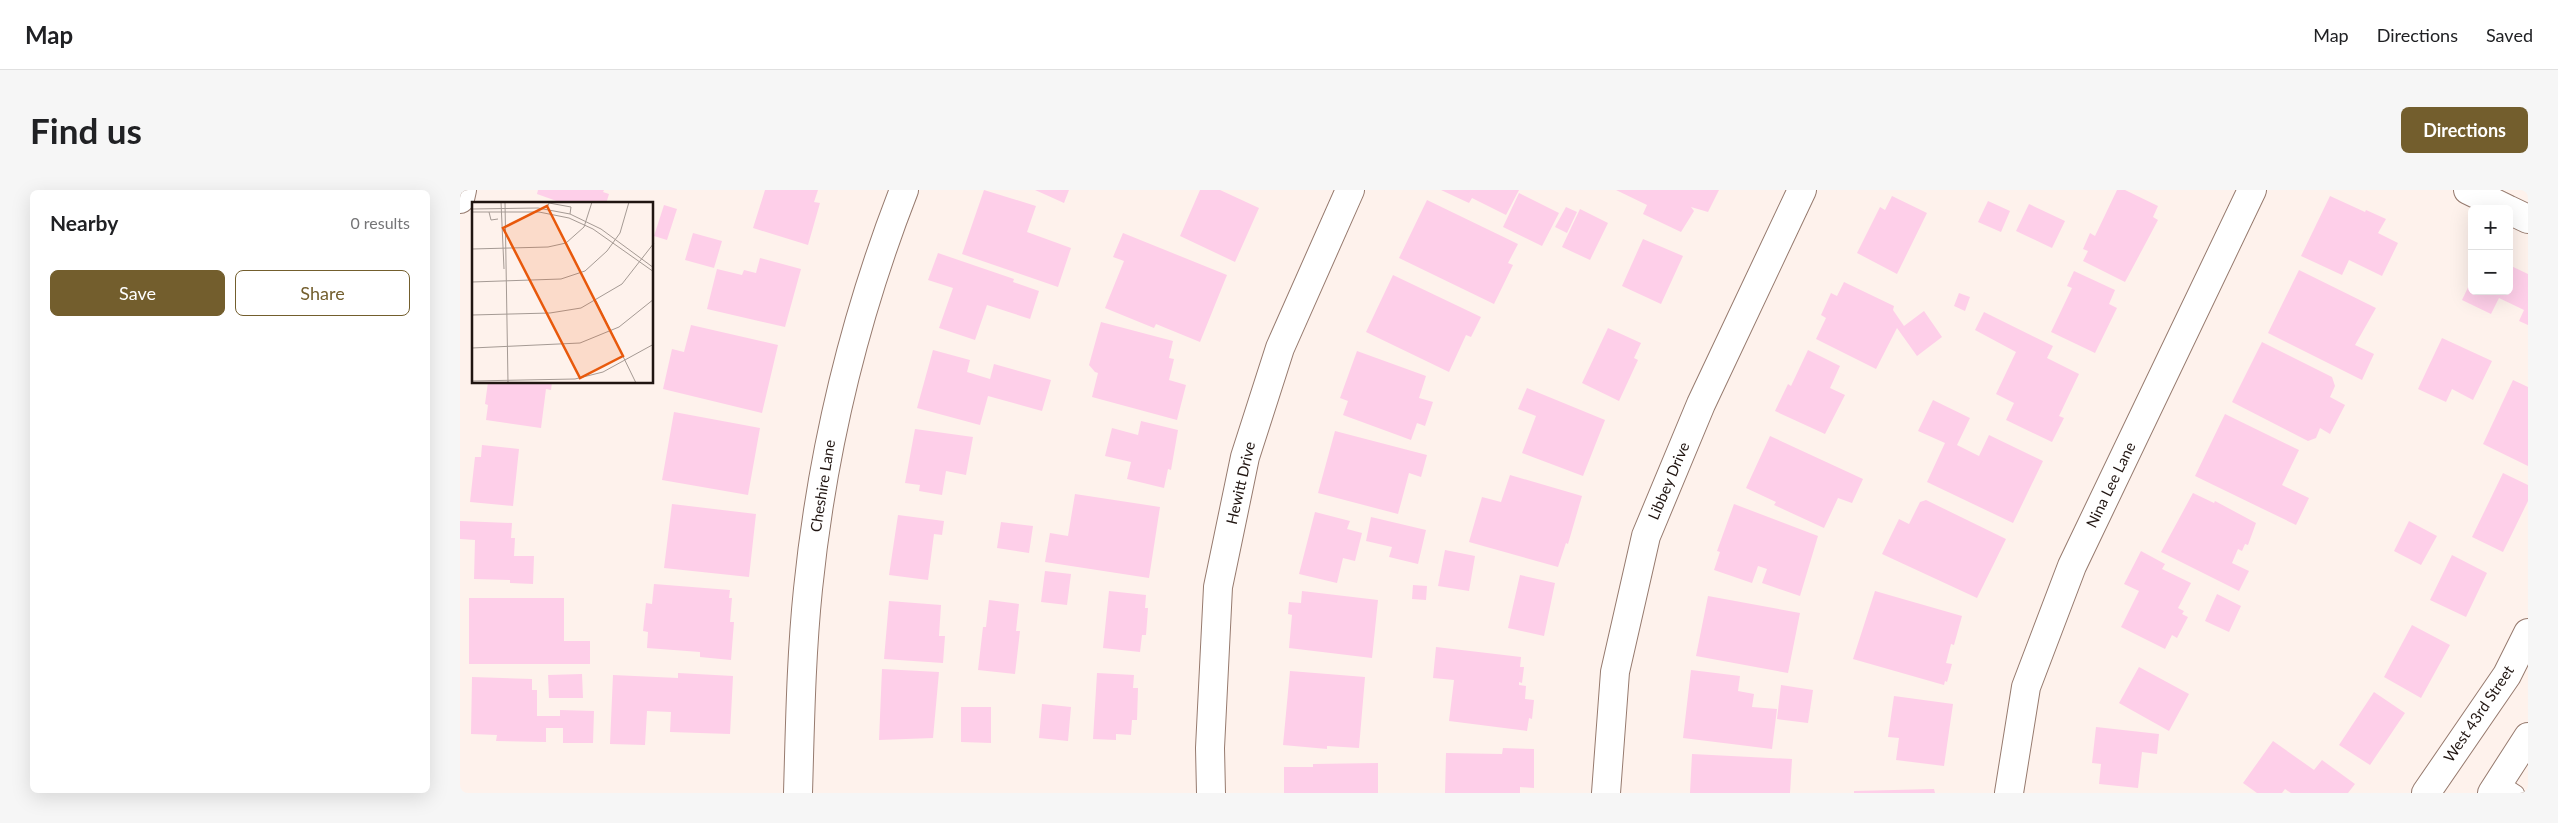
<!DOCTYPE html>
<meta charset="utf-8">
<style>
:root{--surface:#fff;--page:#f6f6f6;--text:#202124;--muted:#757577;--line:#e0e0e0;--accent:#735e2d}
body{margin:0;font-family:Lato,sans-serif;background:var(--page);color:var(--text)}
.controls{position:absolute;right:15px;top:15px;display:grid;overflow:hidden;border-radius:8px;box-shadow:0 5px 20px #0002}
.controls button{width:45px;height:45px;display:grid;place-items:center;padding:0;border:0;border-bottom:1px solid var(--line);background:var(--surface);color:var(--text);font:25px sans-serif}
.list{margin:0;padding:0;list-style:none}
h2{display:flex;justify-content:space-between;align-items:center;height:65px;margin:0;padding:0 20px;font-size:21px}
h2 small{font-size:16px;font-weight:400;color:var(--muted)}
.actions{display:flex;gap:10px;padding:15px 20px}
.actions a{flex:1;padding:11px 0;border:1px solid var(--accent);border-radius:8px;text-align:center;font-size:18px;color:var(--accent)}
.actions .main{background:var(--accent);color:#fff}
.map{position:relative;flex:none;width:2068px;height:603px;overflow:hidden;border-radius:8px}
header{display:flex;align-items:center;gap:30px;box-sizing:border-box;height:70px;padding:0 25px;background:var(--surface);border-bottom:1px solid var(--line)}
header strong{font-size:24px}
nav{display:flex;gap:28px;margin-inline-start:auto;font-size:18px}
.intro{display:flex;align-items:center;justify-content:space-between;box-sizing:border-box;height:120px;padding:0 30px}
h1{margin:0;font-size:35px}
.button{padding:12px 22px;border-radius:8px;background:var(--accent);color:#fff;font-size:18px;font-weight:700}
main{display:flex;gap:30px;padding:0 30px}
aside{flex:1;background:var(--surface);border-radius:8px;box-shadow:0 5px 20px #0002}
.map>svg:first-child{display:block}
</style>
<header>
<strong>Map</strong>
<nav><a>Map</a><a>Directions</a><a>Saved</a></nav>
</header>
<div class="intro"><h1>Find us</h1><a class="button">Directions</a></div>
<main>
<aside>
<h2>Nearby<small>0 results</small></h2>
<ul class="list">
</ul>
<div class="actions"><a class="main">Save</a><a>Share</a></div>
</aside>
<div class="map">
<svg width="2068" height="603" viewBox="0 0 2068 603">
<rect width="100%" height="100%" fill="#fef2ec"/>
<path fill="#fecfe9" d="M78,0H144L143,2L149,4L146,14H105L77,4Z
M305,0H358L354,12L360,13L348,55L293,38Z
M524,0L576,16L567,42L611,58L598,97L502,64Z
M575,0H609L604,13Z
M740,0H760L799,18L775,72L720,46Z
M981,0H1059L1046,25L1012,8L1009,13Z
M1156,0H1259L1248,22L1231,17L1234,21L1221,42L1183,24L1187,15Z
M1657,0H1665L1698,16L1693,27L1698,30L1665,92L1623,71L1628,61L1623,59L1630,43L1635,46Z
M1059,3L1099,23L1082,56L1043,37Z
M1432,6L1467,23L1437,84L1397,63L1420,17L1425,20Z
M1870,6L1905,22L1906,20L1926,29L1918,43L1938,53L1922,86L1889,70L1882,85L1841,66Z
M967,10L1058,54L1048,73L1053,75L1034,114L939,68Z
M1528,11L1550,21L1541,42L1518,32Z
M1569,14L1605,31L1592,58L1556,41Z
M204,15L217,19L207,50L194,46Z
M1106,17L1117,22L1107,43L1095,37Z
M1120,19L1148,33L1130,70L1102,57Z
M233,43L262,51L254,78L225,70Z
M663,43L767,85L740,152L696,134L694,138L645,118L664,71L653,67Z
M1183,49L1223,66L1201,114L1162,96Z
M478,63L554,89L553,92L579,101L570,129L527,115L515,150L479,138L493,98L468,90Z
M300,68L341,79L325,137L247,119L257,79L282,85L284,80L296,83Z
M2049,75L2068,84V135L2059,131L2064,120L2039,108L2031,124L2002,110L2012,89V101H2049Z
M1839,80L1916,118L1895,155L1914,164L1902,190L1808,143Z
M1614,81L1655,100L1649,114L1657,118L1635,163L1591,142L1612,98L1607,96Z
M933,85L1021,127L1011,147L1006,145L989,182L906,142Z
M1384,92L1434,116L1433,120L1444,136L1464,121L1482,147L1457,166L1437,138L1416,179L1356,149L1366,128L1361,125L1371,103L1377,106Z
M1499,103L1510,107L1505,121L1494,116Z
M1524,122L1593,156L1587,168L1619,184L1599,226L1604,228L1592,252L1546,230L1554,213L1536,204L1556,162L1515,140Z
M641,132L713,151L709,168L714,169L709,190L726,195L717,230L632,207L638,183L635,182L629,175Z
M231,135L318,155L302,223L203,199L212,159L224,162Z
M1148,138L1181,153L1174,168L1178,170L1159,211L1122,193Z
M1982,148L2032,171L2013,210L1992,199L1986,212L1958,199Z
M1802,152L1872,187L1875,196L1870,207L1885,215L1870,244L1860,238L1856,248L1848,251L1772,212Z
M473,160L510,170L507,182L530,189L534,174L591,190L582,221L528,206L520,235L457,218Z
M1348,160L1380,176L1370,198L1385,205L1365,244L1315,221L1328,194L1331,196Z
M897,161L966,186L959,208L973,212L965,236L957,233L951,250L883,225L888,211L880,208Z
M2053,190L2068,197V276L2023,254Z
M28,192H92L91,200L86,199L81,238L26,230L28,215L25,214Z
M1067,198L1145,230L1123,286L1062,263L1076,226L1058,219Z
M1473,210L1510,228L1497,255L1519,266L1529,245L1583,271L1553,333L1467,292L1485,253L1458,241Z
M214,222L300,238L288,305L202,290Z
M1765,224L1839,260L1822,295L1849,308L1836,335L1735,286Z
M681,231L718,240L711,280L708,279L704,298L667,289L671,272L645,266L652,238L678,245Z
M455,239L513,247L506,285L486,281L482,305L459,301L460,295L445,293Z
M875,241L967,265L961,287L949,283L938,324L858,303Z
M1310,246L1403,289L1392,313L1378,308L1364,338L1314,315L1316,312L1286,298Z
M22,255L59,259L53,316L10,312L15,267H21Z
M2043,283L2068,295V311L2043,362L2012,347Z
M1050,285L1122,306L1108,354L1106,353L1098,377L1009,352L1022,307L1041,312Z
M1733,303L1754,313L1755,311L1796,333L1788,355L1785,354L1782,361L1778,359L1772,373L1789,381L1779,401L1701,362Z
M615,304L700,317L689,388L585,372L590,343L608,346Z
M1466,310L1546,349L1517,408L1422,364L1439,329L1449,334L1460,312Z
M212,314L296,324L289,387L204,378Z
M1274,314L1358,346L1340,406L1302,393L1307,379L1298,376L1292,393L1254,380L1260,362L1257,361Z
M855,322L890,331L887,339L902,343L895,371L883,368L877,393L839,384Z
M438,325L484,331L482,345L474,344L468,390L429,385Z
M911,327L966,340L958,374L929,367L932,357L906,351Z
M0,331L52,333L51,348H55L54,366H74L73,394L50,393V390L14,389L15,350L0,349Z
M1949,331L1977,346L1961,375L1934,361Z
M541,332L573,336L569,363L537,358Z
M985,360L1015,366L1009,401L978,396Z
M1681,361L1705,374L1702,379L1731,393L1718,418L1724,421L1722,424L1728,427L1717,448L1712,445L1705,459L1661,437L1679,401L1664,394Z
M1992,365L2027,383L2006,427L1970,410Z
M585,381L611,384L607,415L581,412Z
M1060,385L1095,393L1084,446L1048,438Z
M194,394L270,400L269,408H272L270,432H274L271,470L240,467V462L187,458L188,442L183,441L186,413L192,414Z
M953,395L967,396L966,410L952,409Z
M649,401L686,405L685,418H688L686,445H682L680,462L643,458Z
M842,401L918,410L912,468L829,458L832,425L828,424L829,412L841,413Z
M1415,401L1502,426L1494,455L1491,454L1486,473L1492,474L1487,492L1485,491L1484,495L1393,469Z
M1757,404L1781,416L1769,442L1745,431Z
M1248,406L1340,423L1328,483L1236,466Z
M9,408H104V451H130V474H9Z
M529,410L559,414L556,441H560L555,484L518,480L523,437H526Z
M429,411L481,415L479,446H485L483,473L424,469Z
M1952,435L1990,455L1961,508L1924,487Z
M976,457L1061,467L1060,477H1064L1062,493L1059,492V495L1066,496L1065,509L1074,510L1072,529L1069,528L1067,541L989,531L994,490L973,488Z
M1679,477L1729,504L1709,541L1659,513Z
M422,479L479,482L473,548L419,550Z
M1231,480L1280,486L1278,501L1294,504L1292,517L1317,519L1312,559L1223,548Z
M830,481L905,487L899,558L867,556V559L823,555Z
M218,483L273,486L270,544L210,542L211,522L187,521L185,555L150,554L153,485L218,488Z
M637,483L674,485L673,498H678L677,530H672L671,545L656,544V550L633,549Z
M122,484L123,508H89L88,485Z
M12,487L72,489V500H77V526H100V520L134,521L133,553H103V538H86V552L36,551L37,545L11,544Z
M1321,495L1353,500L1348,533L1317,529Z
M1914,502L1945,523L1910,575L1879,555Z
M1434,506L1493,514L1484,576L1436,570L1439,548L1428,547Z
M582,514L611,517L608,551L579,548Z
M501,517H531V553L501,552Z
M1636,537L1699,544L1697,564L1682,562L1678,598L1639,594L1641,574L1632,573Z
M1813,551L1854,580L1862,570L1895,594L1888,603H1831L1825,599L1822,603H1797L1783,593Z
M1043,558L1074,559V598L1060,597V603H985L986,563L1042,564Z
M1232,564L1332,569L1330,603H1230Z
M918,573V603H824V577H853V574Z
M1474,599L1475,603H1394V601Z"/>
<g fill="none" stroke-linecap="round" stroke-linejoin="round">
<defs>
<path id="service" d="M2040,592L2057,603"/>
<path id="minor" d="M0,9L2,0
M338,603C340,535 341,467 348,399C362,262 394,128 444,0
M751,603L750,558L758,397L785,267L820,158L890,0
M1146,603L1155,482L1186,346L1241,214L1342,0
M1549,603L1566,497L1612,376L1792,0"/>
<path id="tertiary" d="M2008,0L2047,19
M2049,20L2068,29"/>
<path id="secondary" d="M1966,603L2047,485L2068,443
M2032,603L2068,547"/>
</defs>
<use href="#service" stroke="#967a6e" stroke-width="16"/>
<use href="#minor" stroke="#967a6e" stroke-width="30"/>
<use href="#tertiary" stroke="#967a6e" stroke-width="30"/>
<use href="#secondary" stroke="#967a6e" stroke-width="30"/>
<use href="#service" stroke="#fff" stroke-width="14"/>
<use href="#minor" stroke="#fff" stroke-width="28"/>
<use href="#tertiary" stroke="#fff" stroke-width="28"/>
<use href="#secondary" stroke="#fff" stroke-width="28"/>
</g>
<g text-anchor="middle" stroke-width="4" stroke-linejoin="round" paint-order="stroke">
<g font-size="15" fill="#201511" stroke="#fff">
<text transform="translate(1209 291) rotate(-67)" y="5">Libbey Drive</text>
<text transform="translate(781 293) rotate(-77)" y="5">Hewitt Drive</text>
<text transform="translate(1651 295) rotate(-64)" y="5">Nina Lee Lane</text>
<text transform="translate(363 296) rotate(-81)" y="5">Cheshire Lane</text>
<text transform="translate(2019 524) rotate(-56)" y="5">West 43rd Street</text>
</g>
</g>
<g transform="translate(12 12)">
<rect width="181" height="181" fill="#fef2ec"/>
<path fill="none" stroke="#a59a94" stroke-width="1" d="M29,0L32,67M33,0L36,181M75,6L77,1L99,5L98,12M0,7L66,6L98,12L129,27L182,66M0,10H67L97,16L121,27L182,70M17,10L19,18L26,17M0,47L76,45L94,41L112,25L120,0M0,80L89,77L113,69L135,49L148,31L157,0M124,99L164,181M0,113L78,111L109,106L150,82L182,41M0,146L108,141L147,125L182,97M0,179L103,177L131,170L182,142"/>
<path fill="#e8590c" fill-opacity="0.15" stroke="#e8590c" stroke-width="2.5" d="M75,4L151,154L108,176L31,26Z"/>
<rect width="181" height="181" fill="none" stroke="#201511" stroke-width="2.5"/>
</g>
</svg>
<div class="controls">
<button>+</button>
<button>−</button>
</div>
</div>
</main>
